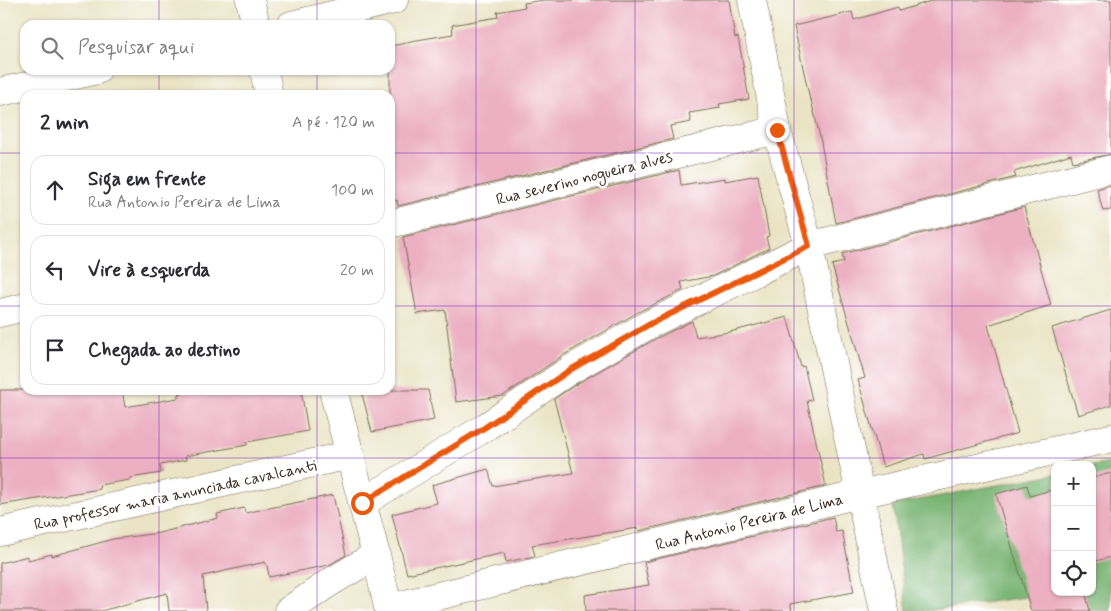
<!DOCTYPE html>
<html lang="pt">
<meta charset="utf-8">
<style>
:root{--surface:#fff;--page:#f7f7f7;--text:#2b2b33;--muted:#7c7c81;--line:#e1e1e2}
body{margin:0;font-family:Mynerve,sans-serif;background:var(--page);color:var(--text)}
.controls{position:absolute;right:15px;bottom:15px;display:grid;overflow:hidden;border-radius:10px;box-shadow:0 1px 4px #0004}
.controls button{width:45px;height:45px;display:grid;place-items:center;padding:0;border:0;border-bottom:1px solid var(--line);background:var(--surface);color:var(--text);font:25px sans-serif}
.stop{position:absolute;width:15px;height:15px;margin:-11px;border:4px solid #ea580c;border-radius:50%;background:#fff}
.stop.end{background:#ea580c;border-color:#fff;box-shadow:0 1px 5px #0008}
.list{margin:0;padding:0;list-style:none}
h2{display:flex;justify-content:space-between;align-items:center;height:65px;margin:0;padding:0 20px;font-size:21px}
h2 small{font-size:16px;font-weight:400;color:var(--muted)}
.list li{display:grid;grid-template-columns:32px 1fr auto;gap:15px;align-items:center;box-sizing:border-box;height:70px;margin:0 10px 10px;padding:0 10px;border:1px solid var(--line);border-radius:15px}
.list b{display:block;font-size:19px;white-space:nowrap}
.list p{margin:0;font-size:16px;white-space:nowrap;color:var(--muted)}
.list em{font-size:16px;font-style:normal;color:var(--muted)}
.icon{flex:none;width:28px;height:28px;fill:none;stroke:currentColor;stroke-width:2;stroke-linecap:round;stroke-linejoin:round}
.map{position:relative;flex:none;width:1111px;height:611px;overflow:hidden}
.search{position:absolute;background:var(--surface);box-shadow:0 1px 4px #0004;left:20px;top:20px;width:375px;height:55px;display:flex;align-items:center;gap:12px;box-sizing:border-box;padding:0 18px;border-radius:15px;color:var(--muted);font-size:19px}
.panel{position:absolute;background:var(--surface);box-shadow:0 1px 4px #0004;left:20px;top:90px;width:375px;height:305px;border-radius:15px}
.map>svg:first-child{display:block}
</style>
<div class="map">
<svg width="1111" height="611" viewBox="0 0 1111 611">
<rect width="100%" height="100%" fill="#fff"/>
<filter id="ink" filterUnits="userSpaceOnUse"><feTurbulence type="fractalNoise" baseFrequency=".02" numOctaves="2"/><feDisplacementMap in="SourceGraphic" scale="10" xChannelSelector="R" yChannelSelector="G"/><feConvolveMatrix kernelMatrix="1 2 1 2 8 2 1 2 1" color-interpolation-filters="sRGB"/></filter>
<filter id="wash" filterUnits="userSpaceOnUse"><feTurbulence type="fractalNoise" baseFrequency=".0096" numOctaves="4" result="noise"/><feDisplacementMap in="SourceGraphic" scale="20" xChannelSelector="R" yChannelSelector="G"/><feGaussianBlur stdDeviation="1.12" result="paint"/><feColorMatrix in="noise" values="0 0 0 0 0 0 0 0 0 0 0 0 0 0 0 0 0 1.4 0 .05"/><feComposite in="paint" operator="in"/></filter>
<g filter="url(#wash)">
<rect width="100%" height="100%" fill="#eae4c5"/>
<path fill="#7ab574" stroke="#5a7049" d="M1111,463V611H1090L1085,592H1092V466Z
M1055,474V592H1060L927,611H907L893,505Z"/>
<g id="blocks">
<path fill="#ecb0c2" d="M544,0H729L735,38L738,37L749,99L719,104L720,108L689,113L691,122L670,126L673,139L398,206L397,200L390,202V46L412,42L411,41L453,34L452,25L498,17L497,12L525,7L524,3Z
M934,0H1111V154L1073,162L1071,154L1014,172L1016,177L836,223L820,137L811,100H810L794,26L852,12L854,20L898,7L899,11Z
M679,170L681,185L725,178V181L758,175L769,236L766,237L769,248L713,276L681,282L683,290L642,310L562,356L503,396L456,402L445,310L417,314L403,237Z
M1111,185V210L1103,211L1097,189Z
M1024,207L1051,305L988,325L1018,433L925,459L924,454L883,467L858,380L865,378L832,265L844,262L842,254Z
M1111,310V405L1078,415L1052,328Z
M787,317L801,367L804,366L812,400L807,401L826,486L639,531L638,528L532,545L535,556L506,562L504,553L407,574L392,514L437,503L432,485L488,469L493,486L573,473L554,399L578,383L657,338L692,321L696,337L730,332Z
M0,390H122L125,407L178,398V394L201,390H301L308,431L247,442V445L185,456L186,460L160,465L161,473L130,478V480L99,485L100,489L0,505Z
M361,390H428L434,420L372,432Z
M1111,473V557L1092,562V478Z
M1027,485L1030,496L1055,489V592H1085L1090,611H1031L996,494Z
M333,495L346,555L329,565L269,577L267,565H266L265,562L203,576L206,611H169L167,593L101,611H0V563L28,556V560L52,554V556L113,539L159,533L218,518L217,514L244,508L245,513Z
M833,517L836,532L842,531L854,592L790,604L792,611H586L585,595L649,585L644,562Z"/>
</g>
</g>
<g filter="url(#ink)">
<use href="#blocks" fill-opacity="0" stroke="#786b58" stroke-width="1"/>
<g fill="none" stroke-linecap="round" stroke-linejoin="round">
<defs>
<path id="minor" d="M250,0L256,25
M752,0L777,130L809,246L884,611
M291,25L394,0
M264,70L269,95
M0,92L97,70
M390,224L777,130
M0,313L25,307
M333,390L376,555L389,611
M362,503L484,428L570,370L650,324L809,246L1111,169
M0,532L350,455
M388,608L860,494L1111,438
M288,611L329,583L376,555"/>
</defs>
<use href="#minor" stroke="#786b58" stroke-width="29"/>
<use href="#minor" stroke="#fff" stroke-width="28"/>
</g>
</g>
<g fill="none" stroke-linecap="round" stroke-linejoin="round" filter="url(#ink)">
<path stroke="#ea580c" stroke-width="6" d="M362,503L484,428L570,370L650,324L809,246L777,130"/>
</g>
<path fill="none" stroke="#7b2cbf" stroke-width="1" stroke-opacity="0.55" d="M159,0V25M317,0V25M476,0V611M635,0V611M794,0V611M952,0V611M159,70V95M317,70V95M0,153H25M390,153H1111M0,306H25M390,306H1111M159,390V611M317,390V611M0,458H1111"/>
<g text-anchor="middle" stroke-width="5" stroke-linejoin="round" paint-order="stroke">
<g font-size="16" fill="#3b2a1e" stroke="#fff">
<text transform="translate(584 177) rotate(-14)" y="6">Rua severino nogueira alves</text>
<text transform="translate(175 494) rotate(-12)" y="6">Rua professor maria anunciada cavalcanti</text>
<text transform="translate(749 521) rotate(-14)" y="6">Rua Antonio Pereira de Lima</text>
</g>
</g>
</svg>
<div class="controls">
<button>+</button>
<button>−</button>
<button><svg class="icon" aria-label="locate" viewBox="0 0 24 24"><circle cx="12" cy="12" r="6"/><path d="M12 2v4M12 18v4M2 12h4M18 12h4"/></svg></button>
</div>
<div class="stop" style="left:362px;top:503px"></div>
<div class="stop end" style="left:777px;top:130px"></div>
<div class="search"><svg class="icon" aria-label="search" viewBox="0 0 24 24"><circle cx="10" cy="10" r="6"/><path d="M15 15l6 6"/></svg>Pesquisar aqui</div>
<section class="panel">
<h2>2 min<small>A pé · 120 m</small></h2>
<ul class="list">
<li><svg class="icon" aria-label="ahead" viewBox="0 0 24 24"><path d="M12 20V5M6 11l6-6 6 6"/></svg><div><b>Siga em frente</b><p>Rua Antonio Pereira de Lima</p></div><em>100 m</em></li>
<li><svg class="icon" aria-label="left" viewBox="0 0 24 24"><path d="M17 20v-9H6M10 6l-5 5 5 5"/></svg><div><b>Vire à esquerda</b></div><em>20 m</em></li>
<li><svg class="icon" aria-label="arrive" viewBox="0 0 24 24"><path d="M6 21V4h12l-3 4 3 4H6"/></svg><div><b>Chegada ao destino</b></div></li>
</ul>
</section>
</div>
